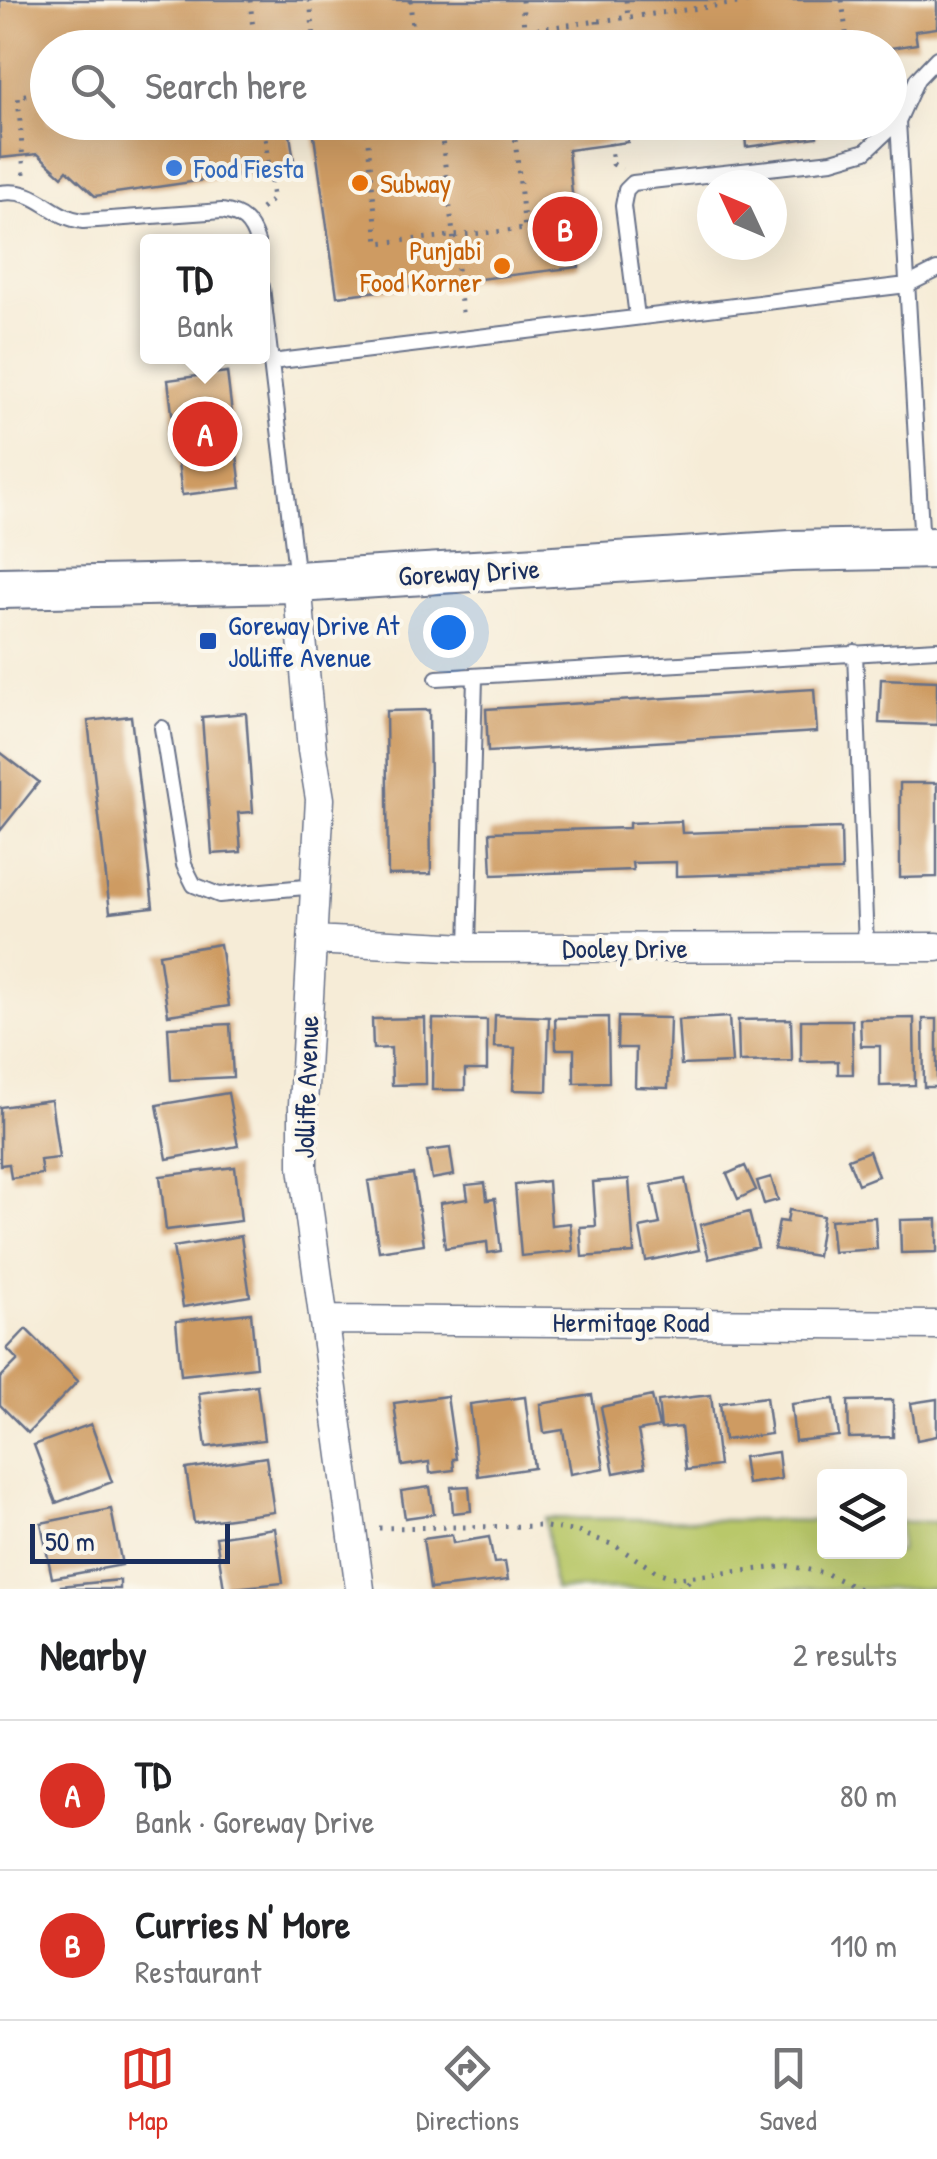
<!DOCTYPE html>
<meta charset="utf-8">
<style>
:root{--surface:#fff;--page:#f6f6f6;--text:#202124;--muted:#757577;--line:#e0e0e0;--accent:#d93025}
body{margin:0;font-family:"Patrick Hand",sans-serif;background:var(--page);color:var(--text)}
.controls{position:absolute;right:30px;bottom:30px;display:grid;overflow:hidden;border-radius:10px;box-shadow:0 10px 40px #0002}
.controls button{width:90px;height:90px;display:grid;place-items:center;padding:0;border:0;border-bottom:2px solid var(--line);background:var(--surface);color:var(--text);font:50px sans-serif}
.compass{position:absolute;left:697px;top:170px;width:90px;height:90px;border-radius:50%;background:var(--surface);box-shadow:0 10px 40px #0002;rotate:314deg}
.scale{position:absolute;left:30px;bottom:25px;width:200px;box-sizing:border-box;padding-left:10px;border:5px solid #1b2f5e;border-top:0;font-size:28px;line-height:35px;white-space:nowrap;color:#1b2f5e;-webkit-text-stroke:8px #fbf7ec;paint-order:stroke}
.you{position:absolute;left:448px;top:632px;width:35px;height:35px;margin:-25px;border:8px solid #fff;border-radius:50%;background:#1a73e8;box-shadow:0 0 0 15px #1a73e833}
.badge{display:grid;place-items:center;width:65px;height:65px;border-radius:50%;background:var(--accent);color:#fff;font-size:32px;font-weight:700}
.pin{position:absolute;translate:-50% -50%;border:5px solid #fff;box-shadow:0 2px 10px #0006}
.popup{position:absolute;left:140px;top:234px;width:130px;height:130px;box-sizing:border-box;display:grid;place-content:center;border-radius:10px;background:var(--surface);filter:drop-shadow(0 2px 8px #0005);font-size:32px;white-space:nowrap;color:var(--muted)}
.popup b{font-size:38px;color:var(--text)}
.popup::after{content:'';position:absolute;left:50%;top:100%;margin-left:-20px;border:20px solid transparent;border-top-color:var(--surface)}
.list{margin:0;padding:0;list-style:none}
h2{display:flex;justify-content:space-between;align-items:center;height:130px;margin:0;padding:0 40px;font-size:42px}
h2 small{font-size:32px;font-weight:400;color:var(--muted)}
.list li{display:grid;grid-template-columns:65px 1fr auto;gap:30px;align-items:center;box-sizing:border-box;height:150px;padding:0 40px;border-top:2px solid var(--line)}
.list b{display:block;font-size:38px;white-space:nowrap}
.list p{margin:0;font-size:32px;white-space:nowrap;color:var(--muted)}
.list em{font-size:32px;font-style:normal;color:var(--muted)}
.icon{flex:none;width:55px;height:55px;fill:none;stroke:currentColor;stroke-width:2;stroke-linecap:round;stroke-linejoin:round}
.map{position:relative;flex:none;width:937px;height:1589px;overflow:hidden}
.search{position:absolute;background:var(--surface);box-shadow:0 10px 40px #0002;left:30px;right:30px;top:30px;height:110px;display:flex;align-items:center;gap:25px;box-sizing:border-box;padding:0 35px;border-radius:55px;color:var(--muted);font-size:38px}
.sheet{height:430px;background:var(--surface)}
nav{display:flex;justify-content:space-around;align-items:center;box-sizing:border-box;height:140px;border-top:2px solid var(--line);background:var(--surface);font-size:28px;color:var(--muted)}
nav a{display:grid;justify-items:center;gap:5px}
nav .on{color:var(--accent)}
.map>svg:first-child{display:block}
</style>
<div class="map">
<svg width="937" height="1589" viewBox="0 0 937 1589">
<rect width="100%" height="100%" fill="#fbf7ec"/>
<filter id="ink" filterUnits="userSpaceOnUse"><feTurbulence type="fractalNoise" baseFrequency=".01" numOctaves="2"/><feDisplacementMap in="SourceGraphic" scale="20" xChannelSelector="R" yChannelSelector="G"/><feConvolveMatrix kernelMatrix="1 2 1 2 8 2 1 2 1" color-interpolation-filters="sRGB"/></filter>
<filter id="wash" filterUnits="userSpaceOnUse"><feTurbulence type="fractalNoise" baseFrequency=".0048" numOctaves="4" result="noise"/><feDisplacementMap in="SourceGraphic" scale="40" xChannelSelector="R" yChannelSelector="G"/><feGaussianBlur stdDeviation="2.25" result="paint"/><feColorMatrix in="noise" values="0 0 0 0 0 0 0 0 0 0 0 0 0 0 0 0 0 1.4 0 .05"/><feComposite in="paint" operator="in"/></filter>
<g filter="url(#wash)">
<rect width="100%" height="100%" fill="#f6ecd7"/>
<path fill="#b9c86b" stroke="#6a7c64" stroke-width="2.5" d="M545,1518L824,1521V1552H900V1522H937V1589H554Z"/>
<g id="blocks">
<path fill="#ce9b62" d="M0,0H937V28L915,31L917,44L891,48H48V122H288L295,167L95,196L67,170L62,176L38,154L0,158Z
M312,122H644L646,131L627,134L628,142L568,150L579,267L337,296Z
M744,122H815L817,137L746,147Z
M227,372L241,488L182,495L168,380Z
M881,679L937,681V725L879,723Z
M814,689L817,732L488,752L486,709Z
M429,710L431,874L388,875L386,711Z
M246,713L253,812L238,813L241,852L212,854L202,717Z
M131,716L153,907L110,912L88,721Z
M0,752L39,782L0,831Z
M900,783H937V877L900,878Z
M681,821L682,833L841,828L842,871L676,876V862L632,863L633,870L492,875L490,832L629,828V823Z
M220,944L229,1006L168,1015L159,954Z
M495,1015L549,1017L547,1091L513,1090L515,1048L494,1047Z
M608,1017L609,1082L574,1083V1049H556L555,1018Z
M618,1017L670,1018L668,1088L635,1087L636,1048H617Z
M729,1017L732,1063L681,1065L678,1020Z
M425,1018L426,1084L392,1085L391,1048L373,1049L372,1019Z
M914,1018L915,1085L880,1086V1046H861L860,1019Z
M433,1019L487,1020V1070H465V1090H432Z
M791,1019L792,1061L739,1062L738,1020Z
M923,1019H937V1087H924Z
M801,1020H852L853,1074H838V1061L801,1062Z
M230,1024L233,1077L171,1080L168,1027Z
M228,1093L238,1146L167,1159L157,1105Z
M51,1100L59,1158L40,1160L42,1174L11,1178L9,1164L0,1165V1107Z
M450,1148L454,1175L432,1179L427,1151Z
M869,1151L878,1176L858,1184L848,1159Z
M745,1166L756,1190L738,1199L727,1174Z
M235,1167L241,1221L166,1230L160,1176Z
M413,1174L424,1244L379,1251L368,1181Z
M771,1177L778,1200L764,1204L757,1181Z
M629,1179L634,1253L582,1257L580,1227L596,1226L593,1182Z
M685,1179L699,1250L646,1261L640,1228L660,1224L652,1185Z
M548,1181L551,1225L570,1223L573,1251L521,1256L515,1185Z
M485,1183L487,1200L495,1199L501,1251L488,1253L487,1242L445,1248L440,1203L468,1199L466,1185Z
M789,1210L823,1216L817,1256L774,1249L779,1221L787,1222Z
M749,1212L758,1247L709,1259L700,1225Z
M875,1217L877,1249L833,1252L830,1220Z
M937,1219V1252L901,1253L900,1220Z
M241,1236L250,1296L183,1307L173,1247Z
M251,1313L256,1367L181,1375L176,1321Z
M26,1329L78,1381L28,1433L0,1405V1378L18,1360L7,1349Z
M257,1385L264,1440L206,1447L199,1393Z
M592,1395L604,1468L570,1474L563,1430L544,1433L540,1404Z
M711,1395L719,1466L686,1470L681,1427L661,1429L658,1401Z
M447,1396L456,1459H453L454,1470L430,1473L429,1462L402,1466L394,1403Z
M652,1396L659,1427L638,1431L645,1467L614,1473L601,1407Z
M525,1397L534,1468L478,1476L470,1404Z
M766,1397L771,1434L724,1440L720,1403Z
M834,1399L839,1436L795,1441L791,1404Z
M937,1399V1436L917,1440L911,1403Z
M893,1400V1437L849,1438L848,1401Z
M91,1424L112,1482L56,1503L34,1445Z
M778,1452L781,1479L747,1484L743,1457Z
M266,1457L274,1512L194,1523L186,1469Z
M469,1486L471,1511L453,1513L451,1487Z
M430,1487L434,1514L405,1518L401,1491Z
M111,1509L122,1565L52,1578L41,1523Z
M275,1528L283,1583L224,1589L216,1537Z
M452,1535L453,1543L489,1537L494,1563L505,1562L508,1580L430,1589L423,1539Z
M120,1580V1589H61V1586Z"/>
</g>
</g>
<g filter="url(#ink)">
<use href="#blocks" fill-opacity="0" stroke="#687188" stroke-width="2.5"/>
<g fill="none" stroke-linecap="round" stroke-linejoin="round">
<defs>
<path id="lane" d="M0,193C39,187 49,217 83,221L222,211C242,214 251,222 257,242
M262,287L297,579
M637,317L623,206L626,190L633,183L832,161L866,151L898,121
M271,362L907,285L937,270
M922,547L898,121L917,79L937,58
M855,652L866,947
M437,678L937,649
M162,728L184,865L194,885L219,895L316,886
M468,948L475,677"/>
<path id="street" d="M297,582L312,750L320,799L303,1105V1167L360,1589
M313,940L468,948L937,947
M326,1320L937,1325"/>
<path id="secondary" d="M0,588L297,582L791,551L937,548"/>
</defs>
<use href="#lane" stroke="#687188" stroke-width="18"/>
<use href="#street" stroke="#687188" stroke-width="31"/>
<use href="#secondary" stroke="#687188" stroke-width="44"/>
<path stroke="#687188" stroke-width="5" stroke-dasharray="2.5 8" stroke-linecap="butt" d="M250,0L255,48
M310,0L315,48
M410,0L414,45
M522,0L524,30
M626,0L628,17
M842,0L848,48
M597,21L600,48
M503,32L505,48
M391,48L761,0
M366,122L378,243L525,229L513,122
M440,122L463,320
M608,122L613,164L622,169
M24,174L18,96L48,92
M261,209L273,199L263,122
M379,1528L540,1526L578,1532L614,1545L657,1572L677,1578L789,1566L825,1573L859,1589
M679,1589L691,1579"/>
<use href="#lane" stroke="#fff" stroke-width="14"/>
<use href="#street" stroke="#fff" stroke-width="28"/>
<use href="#secondary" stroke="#fff" stroke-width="40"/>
</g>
</g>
<circle fill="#3f7fe0" stroke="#fbf7ec" stroke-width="4" cx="174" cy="168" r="10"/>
<g fill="#e8710a" stroke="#fbf7ec" stroke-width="4">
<circle cx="360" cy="183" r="10"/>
<circle cx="502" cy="266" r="10"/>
</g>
<rect fill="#1a4fb4" stroke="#fbf7ec" stroke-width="4" x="198" y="631" width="20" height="20" rx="5"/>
<g text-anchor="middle" stroke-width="8" stroke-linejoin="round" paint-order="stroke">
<g font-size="28" fill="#366cbe" stroke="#fbf7ec" text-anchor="start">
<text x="194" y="178">Food Fiesta</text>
</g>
<g font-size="28" fill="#c56008" stroke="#fbf7ec" text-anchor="start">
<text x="380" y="193">Subway</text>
<text x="482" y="260" text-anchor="end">Punjabi<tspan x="482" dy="32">Food Korner</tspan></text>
</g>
<g font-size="28" fill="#1b2f5e" stroke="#fbf7ec">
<text transform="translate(469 572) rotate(-3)" y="10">Goreway Drive</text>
<text x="625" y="958">Dooley Drive</text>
<text transform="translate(306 1087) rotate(-88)" y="10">Jolliffe Avenue</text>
<text x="631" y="1332">Hermitage Road</text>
</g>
<g font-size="28" fill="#164399" stroke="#fbf7ec" text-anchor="start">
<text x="228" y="635">Goreway Drive At<tspan x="228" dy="32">Jolliffe Avenue</tspan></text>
</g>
</g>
</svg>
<div class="controls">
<button><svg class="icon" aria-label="layers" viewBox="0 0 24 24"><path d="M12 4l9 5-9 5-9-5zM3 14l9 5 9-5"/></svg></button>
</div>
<svg class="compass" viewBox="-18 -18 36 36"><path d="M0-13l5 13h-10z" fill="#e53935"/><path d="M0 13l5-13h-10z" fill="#757577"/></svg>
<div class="scale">50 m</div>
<div class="you"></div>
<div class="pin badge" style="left:205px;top:434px">A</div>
<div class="popup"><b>TD</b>Bank</div>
<div class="pin badge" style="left:565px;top:229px">B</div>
<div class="search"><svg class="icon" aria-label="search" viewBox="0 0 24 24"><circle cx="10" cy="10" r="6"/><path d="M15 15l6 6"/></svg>Search here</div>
</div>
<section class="sheet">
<h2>Nearby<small>2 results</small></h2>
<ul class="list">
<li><span class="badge">A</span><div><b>TD</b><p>Bank · Goreway Drive</p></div><em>80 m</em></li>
<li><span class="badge">B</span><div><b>Curries N' More</b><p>Restaurant</p></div><em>110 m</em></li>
</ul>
</section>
<nav>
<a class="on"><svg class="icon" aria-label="map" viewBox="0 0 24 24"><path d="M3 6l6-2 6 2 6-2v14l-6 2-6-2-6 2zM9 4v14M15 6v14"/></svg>Map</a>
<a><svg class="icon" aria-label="directions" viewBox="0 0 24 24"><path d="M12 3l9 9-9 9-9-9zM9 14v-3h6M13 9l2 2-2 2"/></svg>Directions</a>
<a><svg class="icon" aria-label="saved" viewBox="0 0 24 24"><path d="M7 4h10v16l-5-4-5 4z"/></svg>Saved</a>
</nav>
